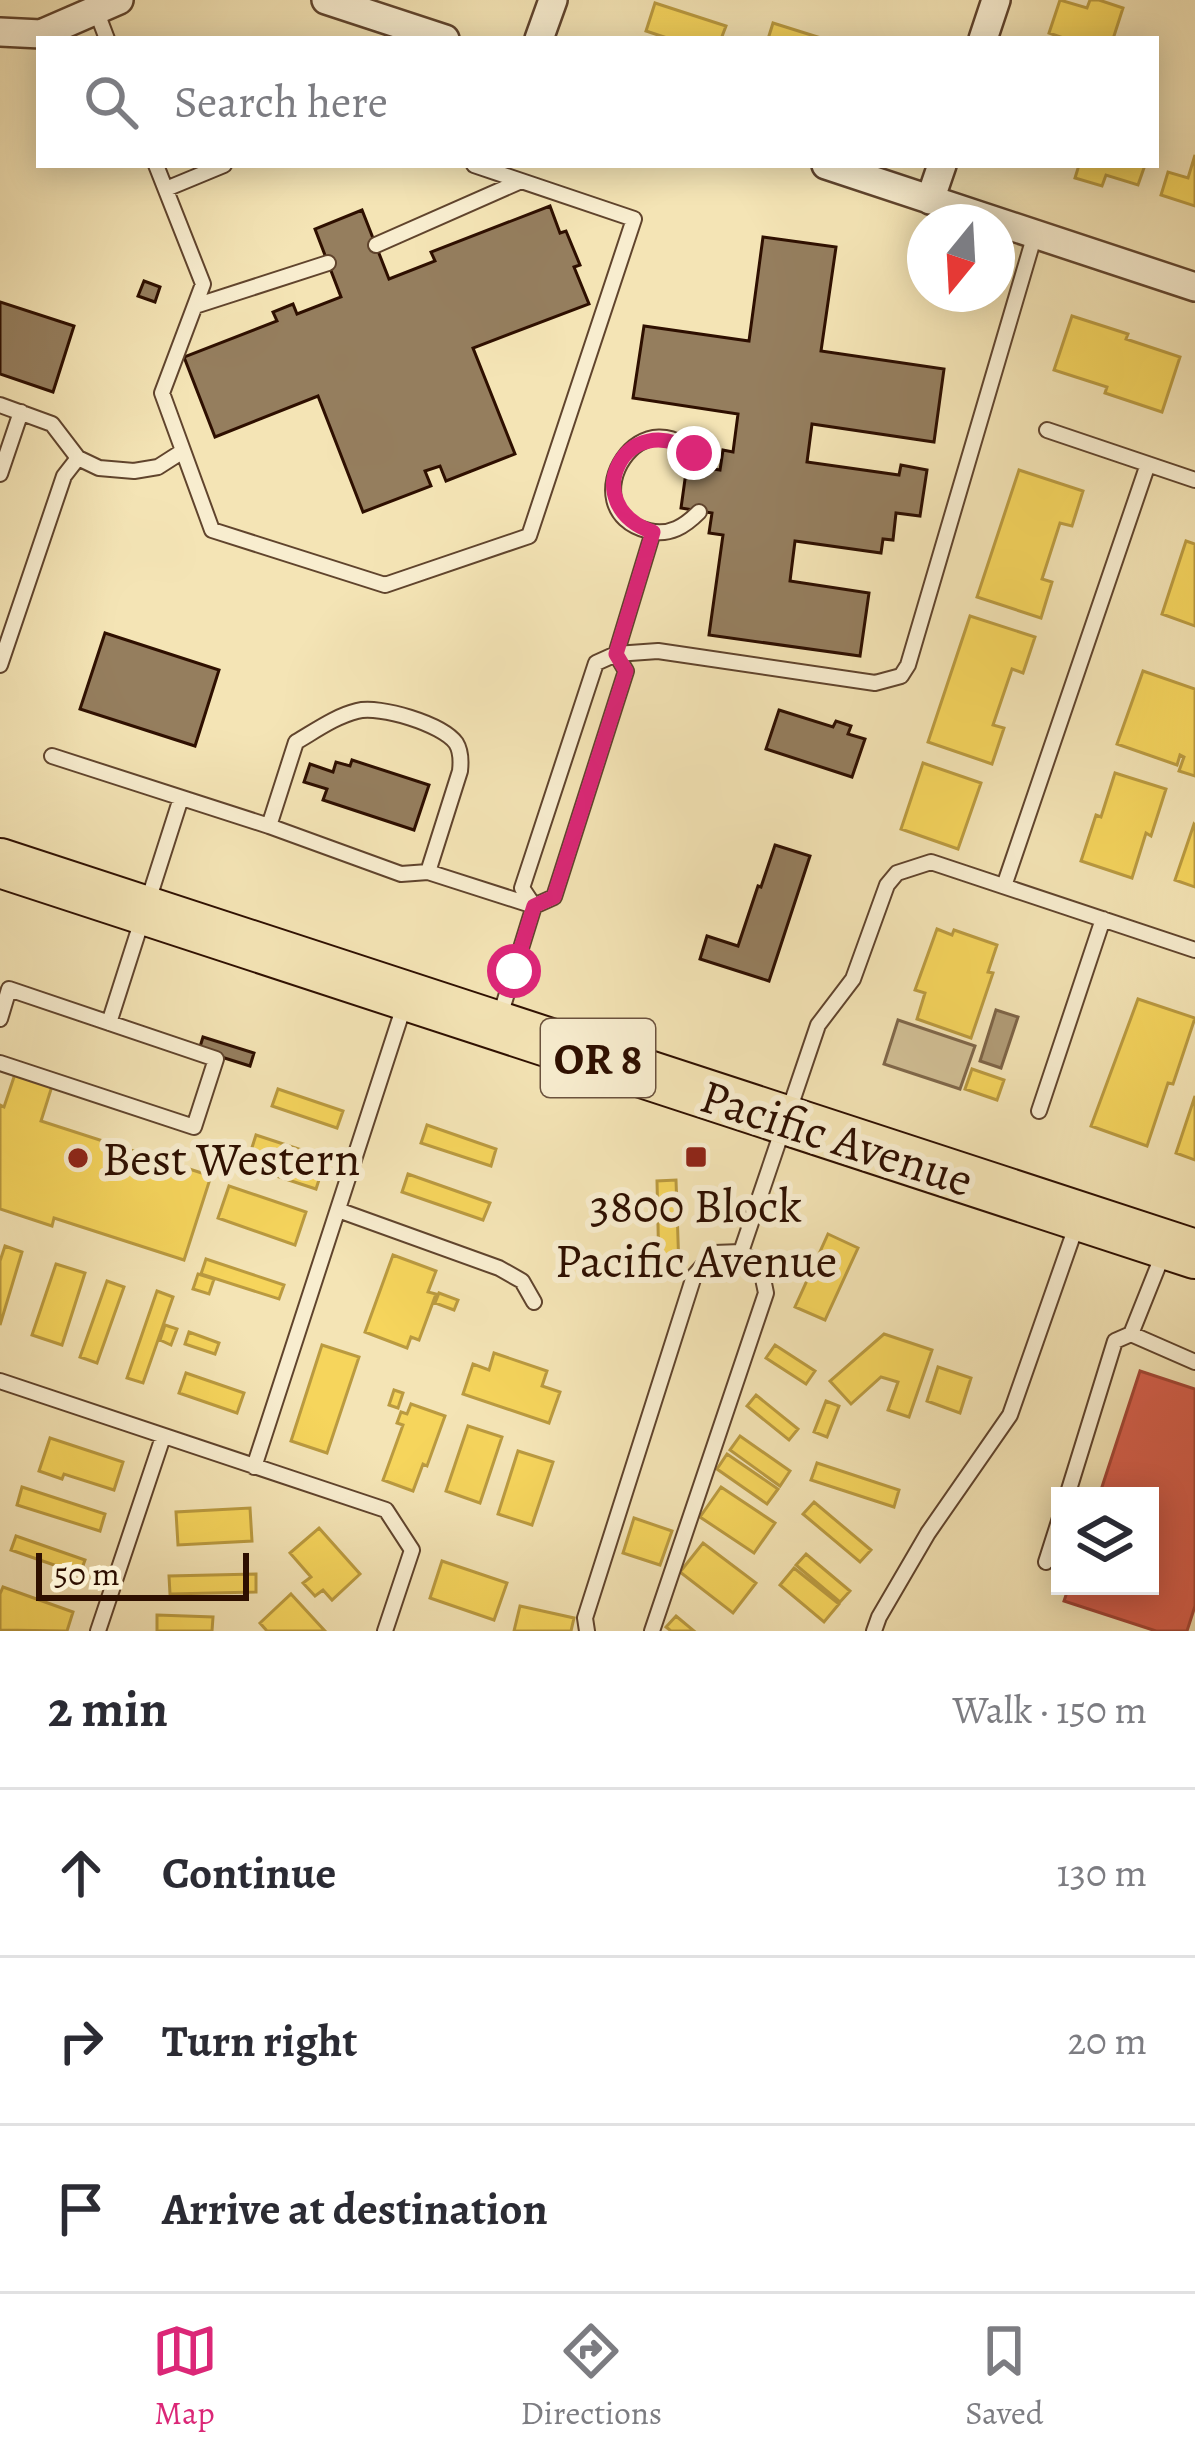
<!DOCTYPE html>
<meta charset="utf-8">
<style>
:root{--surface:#fff;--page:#f2f2f3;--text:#2b2b33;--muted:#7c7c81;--line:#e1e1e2;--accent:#db2777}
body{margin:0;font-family:Alegreya,serif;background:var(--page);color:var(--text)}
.controls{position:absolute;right:36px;bottom:36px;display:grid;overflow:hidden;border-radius:0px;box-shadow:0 6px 30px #0003}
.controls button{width:108px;height:108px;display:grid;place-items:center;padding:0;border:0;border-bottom:3px solid var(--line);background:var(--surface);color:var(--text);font:60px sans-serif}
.compass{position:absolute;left:907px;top:204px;width:108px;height:108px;border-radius:50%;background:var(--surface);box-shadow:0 6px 30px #0003;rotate:198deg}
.scale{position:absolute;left:36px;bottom:30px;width:213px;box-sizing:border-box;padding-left:12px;border:6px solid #2e0f00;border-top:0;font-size:33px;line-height:42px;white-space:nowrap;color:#2e0f00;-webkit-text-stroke:9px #f8edcf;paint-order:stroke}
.stop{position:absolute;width:36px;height:36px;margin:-27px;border:9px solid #db2777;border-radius:50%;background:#fff}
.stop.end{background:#db2777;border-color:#fff;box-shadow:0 3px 12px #0008}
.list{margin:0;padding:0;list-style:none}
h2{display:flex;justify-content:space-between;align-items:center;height:156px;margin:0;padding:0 48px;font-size:51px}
h2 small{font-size:39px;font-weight:400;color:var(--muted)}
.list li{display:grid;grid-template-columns:78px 1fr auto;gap:36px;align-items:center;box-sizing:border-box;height:168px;padding:0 48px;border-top:3px solid var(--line)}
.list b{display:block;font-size:45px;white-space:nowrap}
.list em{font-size:39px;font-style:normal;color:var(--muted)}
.icon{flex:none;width:66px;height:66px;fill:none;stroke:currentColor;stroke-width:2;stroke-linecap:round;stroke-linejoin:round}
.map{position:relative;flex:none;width:1195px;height:1631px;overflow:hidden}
.search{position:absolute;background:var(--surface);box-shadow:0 6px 30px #0003;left:36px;right:36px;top:36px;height:132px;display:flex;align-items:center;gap:30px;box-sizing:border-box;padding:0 42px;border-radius:0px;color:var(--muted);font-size:45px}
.sheet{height:660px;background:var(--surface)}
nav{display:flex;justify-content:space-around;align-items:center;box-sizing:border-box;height:168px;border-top:3px solid var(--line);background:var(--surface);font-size:33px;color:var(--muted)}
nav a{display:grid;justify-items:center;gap:6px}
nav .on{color:var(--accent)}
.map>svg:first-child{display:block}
</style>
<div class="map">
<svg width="1195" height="1631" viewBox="0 0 1195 1631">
<rect width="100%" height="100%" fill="#f4e4b5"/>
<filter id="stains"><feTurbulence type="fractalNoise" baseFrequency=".00167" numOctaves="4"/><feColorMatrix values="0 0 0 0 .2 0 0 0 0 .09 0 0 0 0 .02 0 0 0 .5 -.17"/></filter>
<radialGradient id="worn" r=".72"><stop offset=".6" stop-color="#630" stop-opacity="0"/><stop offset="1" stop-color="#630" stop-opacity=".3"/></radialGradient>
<path fill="#d2c096" stroke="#80684b" stroke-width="3" d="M898,1020L975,1046L960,1089L884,1064Z"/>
<path fill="#b19c77" stroke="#7d6447" stroke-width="3" d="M996,1010L1018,1017L1001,1068L980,1061Z"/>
<path fill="#f6d55c" stroke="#ba9a40" stroke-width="3" d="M1060,0L1087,8L1090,0H1099L1123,8L1113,39H1066L1049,33Z
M655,3L726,26L721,39H670L646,31Z
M773,23L824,39H768Z
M1195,155V206L1161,195L1168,172L1188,178Z
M1079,165H1145L1138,185L1106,175L1102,186L1075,178Z
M1072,316L1128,334L1126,339L1180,357L1162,412L1105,393L1107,387L1054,370Z
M1019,470L1083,491L1072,526L1060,523L1042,579L1052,582L1041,618L977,597Z
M1186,541L1195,544V626L1162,614Z
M970,616L1035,637L1023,673L1012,669L993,725L1004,728L992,764L928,742Z
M1143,671L1195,689V776L1179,771L1184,757L1180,755L1177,765L1117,744Z
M923,763L981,783L958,849L901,829Z
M1115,773L1166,789L1151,836L1146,833L1132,878L1081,861L1096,815L1101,817Z
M1194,824L1195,825V887L1175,880Z
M937,929L952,935L954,930L997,945L988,972L993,973L971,1038L917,1019L925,993L915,990Z
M1138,999L1195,1018L1173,1084L1168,1083L1147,1146L1091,1126Z
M972,1069L1004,1080L997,1100L965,1089Z
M16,1071L53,1083L41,1121L211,1176L184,1260L54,1218L52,1226L0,1209V1105L4,1107Z
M278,1089L343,1111L337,1128L272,1106Z
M1195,1096V1160L1176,1153Z
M427,1125L496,1149L491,1166L421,1143Z
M256,1135L326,1158L316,1189L246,1166Z
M408,1174L490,1203L483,1220L402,1192Z
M676,1180L679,1269L659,1270L657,1181Z
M229,1186L306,1212L295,1245L218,1218Z
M828,1234L858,1248L825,1320L795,1307Z
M5,1246L22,1252L0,1325V1261Z
M393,1255L436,1271L428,1292L436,1294L419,1340L411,1337L407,1348L365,1332Z
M206,1259L284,1285L279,1299L201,1274Z
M56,1264L85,1273L62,1345L32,1335Z
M198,1274L214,1279L209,1294L193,1289Z
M107,1281L124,1287L97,1363L80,1357Z
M157,1291L173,1297L143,1383L127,1378Z
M439,1293L458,1300L454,1310L435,1303Z
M165,1325L177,1329L171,1345L160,1340Z
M189,1332L219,1343L215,1354L185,1344Z
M884,1334L932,1350L909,1417L888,1410L898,1382L881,1377L851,1404L830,1381Z
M322,1345L359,1357L327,1453L291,1441Z
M775,1345L815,1371L806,1384L766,1358Z
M494,1353L547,1371L542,1386L560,1392L549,1423L463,1394L473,1364L489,1370Z
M938,1367L971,1378L960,1413L927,1401Z
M186,1373L244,1393L237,1413L179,1393Z
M394,1390L403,1393L398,1408L389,1405Z
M756,1395L798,1429L789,1440L747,1406Z
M826,1401L839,1406L827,1437L814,1432Z
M411,1404L445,1416L427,1466L423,1464L413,1491L383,1480L403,1425L397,1423L401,1412L407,1414Z
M468,1426L502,1437L480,1503L446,1491Z
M740,1436L790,1471L780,1486L730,1450Z
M50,1438L123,1462L114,1490L64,1474L62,1479L39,1471Z
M518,1451L553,1462L532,1525L498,1514Z
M727,1454L778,1489L767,1504L717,1469Z
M817,1463L899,1490L894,1507L811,1480Z
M22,1487L105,1514L100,1531L17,1505Z
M721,1487L775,1523L754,1553L700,1517Z
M814,1502L871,1550L860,1562L803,1514Z
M250,1508L252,1541L178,1545L176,1512Z
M634,1518L672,1531L660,1565L623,1553Z
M319,1528L360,1574L332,1600L323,1590L315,1596L303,1583L311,1577L290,1553Z
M16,1536L85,1560L80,1574L11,1550Z
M703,1543L756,1583L733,1613L680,1572Z
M806,1554L850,1591L840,1602L796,1565Z
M442,1561L507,1583L494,1620L430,1598Z
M794,1568L839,1604L824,1622L780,1585Z
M256,1574V1592L170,1594L169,1576Z
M3,1587L73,1612L67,1631L0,1630V1594Z
M291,1594L325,1631H267L260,1623Z
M520,1606L574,1618L571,1631H514Z
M157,1615L213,1617L212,1631H157Z
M676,1616L694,1631H671L666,1627Z"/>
<path fill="#d6604d" stroke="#a44836" stroke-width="3" d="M1140,1371L1195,1389V1606L1187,1631H1156L1064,1601L1069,1586H1150V1496H1099Z"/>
<path fill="#957e5e" stroke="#2e0f00" stroke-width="3" d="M550,206L560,233L566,231L580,265L574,267L589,304L473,348L515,454L446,481L440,466L425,471L431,486L363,512L318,396L215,437L184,357L277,321L273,312L293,304L297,314L341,297L315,229L362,210L389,279L435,261L431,252Z
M763,237L836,247L821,351L944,369L934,442L812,424L807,462L899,475L901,465L927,470L920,516L896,513L893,540L883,539L881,553L795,541L790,581L869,593L860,656L709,635L723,535L709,533L712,513L681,508L687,465L720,470L723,450L733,452L738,414L633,398L644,326L749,341Z
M144,281L160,287L155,302L138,296Z
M0,302L74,326L53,392L0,374Z
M105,633L219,670L195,746L80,709Z
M779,710L833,727L836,721L851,726L848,734L865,739L852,777L766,749Z
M352,760L429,785L414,830L323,800L327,789L304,782L310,764L333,772L336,762L350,766Z
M775,845L810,856L769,981L700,959L707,936L738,946L758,886L761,887Z
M203,1037L254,1053L250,1066L199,1050Z"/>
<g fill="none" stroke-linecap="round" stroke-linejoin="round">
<defs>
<path id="service" d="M96,10L107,39
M156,165L203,284L162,393L212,530L385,585L529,536L634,219L474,165
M166,189L224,165
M376,245L521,181
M195,306L328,263
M0,405L52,424L78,458L99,468L134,471L158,467L183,451
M1047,430L1195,480
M0,474L21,412
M699,512C685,526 670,536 649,531C566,511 645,380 704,467
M0,665L64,476L78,458
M52,756L269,826
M428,872L460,771C461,762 461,751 456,743C442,724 380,705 357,711C336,716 315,731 296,742L269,826L401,874L428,872L534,906L554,897L626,671L616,654L653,532
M1004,886L1148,464
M534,906L522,888L596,663L616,654L658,651L875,683L901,676L908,665L1035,234
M500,1016L534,906
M0,1019L9,989L216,1059L194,1127L0,1063
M109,1023L181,798
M1039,1111L1103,919
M338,1210L499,1268L522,1281L534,1302
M741,1252L818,1025L853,979L887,885L897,873L931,862L1195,950
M1163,1254L1131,1334L1195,1362
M0,1381L386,1510L412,1550L385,1631
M254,1467L404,1006
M1067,1496L1115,1341L1131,1334
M1046,1562L1060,1518
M98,1631L163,1437
M587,1631L585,1618L694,1276L714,1253L741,1252L760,1264L766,1293L652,1631
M874,1631L879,1617L928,1533L1010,1415L1078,1221"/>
<path id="minor" d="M326,0L445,39
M0,32L41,34L119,0
M539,39L553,0
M983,39L996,0
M826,165L1195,287
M930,200L942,165"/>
<path id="trunk" d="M0,863L1195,1254"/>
</defs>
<use href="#service" stroke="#60442d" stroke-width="18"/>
<use href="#minor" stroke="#60442d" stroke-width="32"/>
<use href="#trunk" stroke="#2e0f00" stroke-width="52"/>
<use href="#service" stroke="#f8edcf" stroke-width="14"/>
<use href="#minor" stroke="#f8edcf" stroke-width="27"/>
<use href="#trunk" stroke="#f4e4b5" stroke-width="48"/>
</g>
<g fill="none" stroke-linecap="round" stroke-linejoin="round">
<path stroke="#db2777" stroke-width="15" d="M514,971L534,906L554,897L626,671L616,654L653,532C575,505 626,405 694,453"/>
</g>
<g fill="#8f2418" stroke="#f8edcf" stroke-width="4.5">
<rect x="684" y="1145" width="24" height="24" rx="6"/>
<circle cx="78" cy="1158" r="12"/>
</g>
<g text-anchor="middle" stroke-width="12" stroke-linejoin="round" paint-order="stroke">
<rect fill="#f8edcf" stroke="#6b523e" stroke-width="3" x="541" y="1019" width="114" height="78" rx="9"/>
<g font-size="45" font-weight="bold" fill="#2e0f00">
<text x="598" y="1074">OR 8</text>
</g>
<g font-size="48" fill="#2e0f00" stroke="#f8edcf">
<text transform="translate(837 1137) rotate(18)" y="17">Pacific Avenue</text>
</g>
<g font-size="48" fill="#2e0f00" stroke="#f8edcf" text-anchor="start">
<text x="102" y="1175">Best Western</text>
<text x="696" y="1222" text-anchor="middle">3800 Block<tspan x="696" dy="55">Pacific Avenue</tspan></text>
</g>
</g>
<rect width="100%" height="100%" filter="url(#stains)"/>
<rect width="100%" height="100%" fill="url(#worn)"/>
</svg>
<div class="controls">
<button><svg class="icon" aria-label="layers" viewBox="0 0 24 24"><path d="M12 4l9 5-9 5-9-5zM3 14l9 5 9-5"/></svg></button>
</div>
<svg class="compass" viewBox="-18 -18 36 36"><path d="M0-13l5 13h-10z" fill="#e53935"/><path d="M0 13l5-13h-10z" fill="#7c7c81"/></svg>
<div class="scale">50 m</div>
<div class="stop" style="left:514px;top:971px"></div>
<div class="stop end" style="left:694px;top:453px"></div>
<div class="search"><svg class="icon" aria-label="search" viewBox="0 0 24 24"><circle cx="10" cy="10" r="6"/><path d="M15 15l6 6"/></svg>Search here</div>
</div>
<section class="sheet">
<h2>2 min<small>Walk · 150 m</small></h2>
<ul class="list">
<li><svg class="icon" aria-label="ahead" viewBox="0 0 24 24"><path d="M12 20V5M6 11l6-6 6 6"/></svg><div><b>Continue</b></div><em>130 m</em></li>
<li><svg class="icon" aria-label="right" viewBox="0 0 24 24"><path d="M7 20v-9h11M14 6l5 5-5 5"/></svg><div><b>Turn right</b></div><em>20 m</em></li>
<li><svg class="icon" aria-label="arrive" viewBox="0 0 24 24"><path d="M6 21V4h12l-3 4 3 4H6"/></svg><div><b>Arrive at destination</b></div></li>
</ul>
</section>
<nav>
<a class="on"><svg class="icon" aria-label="map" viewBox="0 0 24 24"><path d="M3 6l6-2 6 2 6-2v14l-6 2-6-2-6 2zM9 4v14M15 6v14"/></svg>Map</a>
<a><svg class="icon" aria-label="directions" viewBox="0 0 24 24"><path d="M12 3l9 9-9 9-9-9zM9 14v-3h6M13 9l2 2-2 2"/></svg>Directions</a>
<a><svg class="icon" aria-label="saved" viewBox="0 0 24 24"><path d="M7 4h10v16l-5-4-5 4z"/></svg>Saved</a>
</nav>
